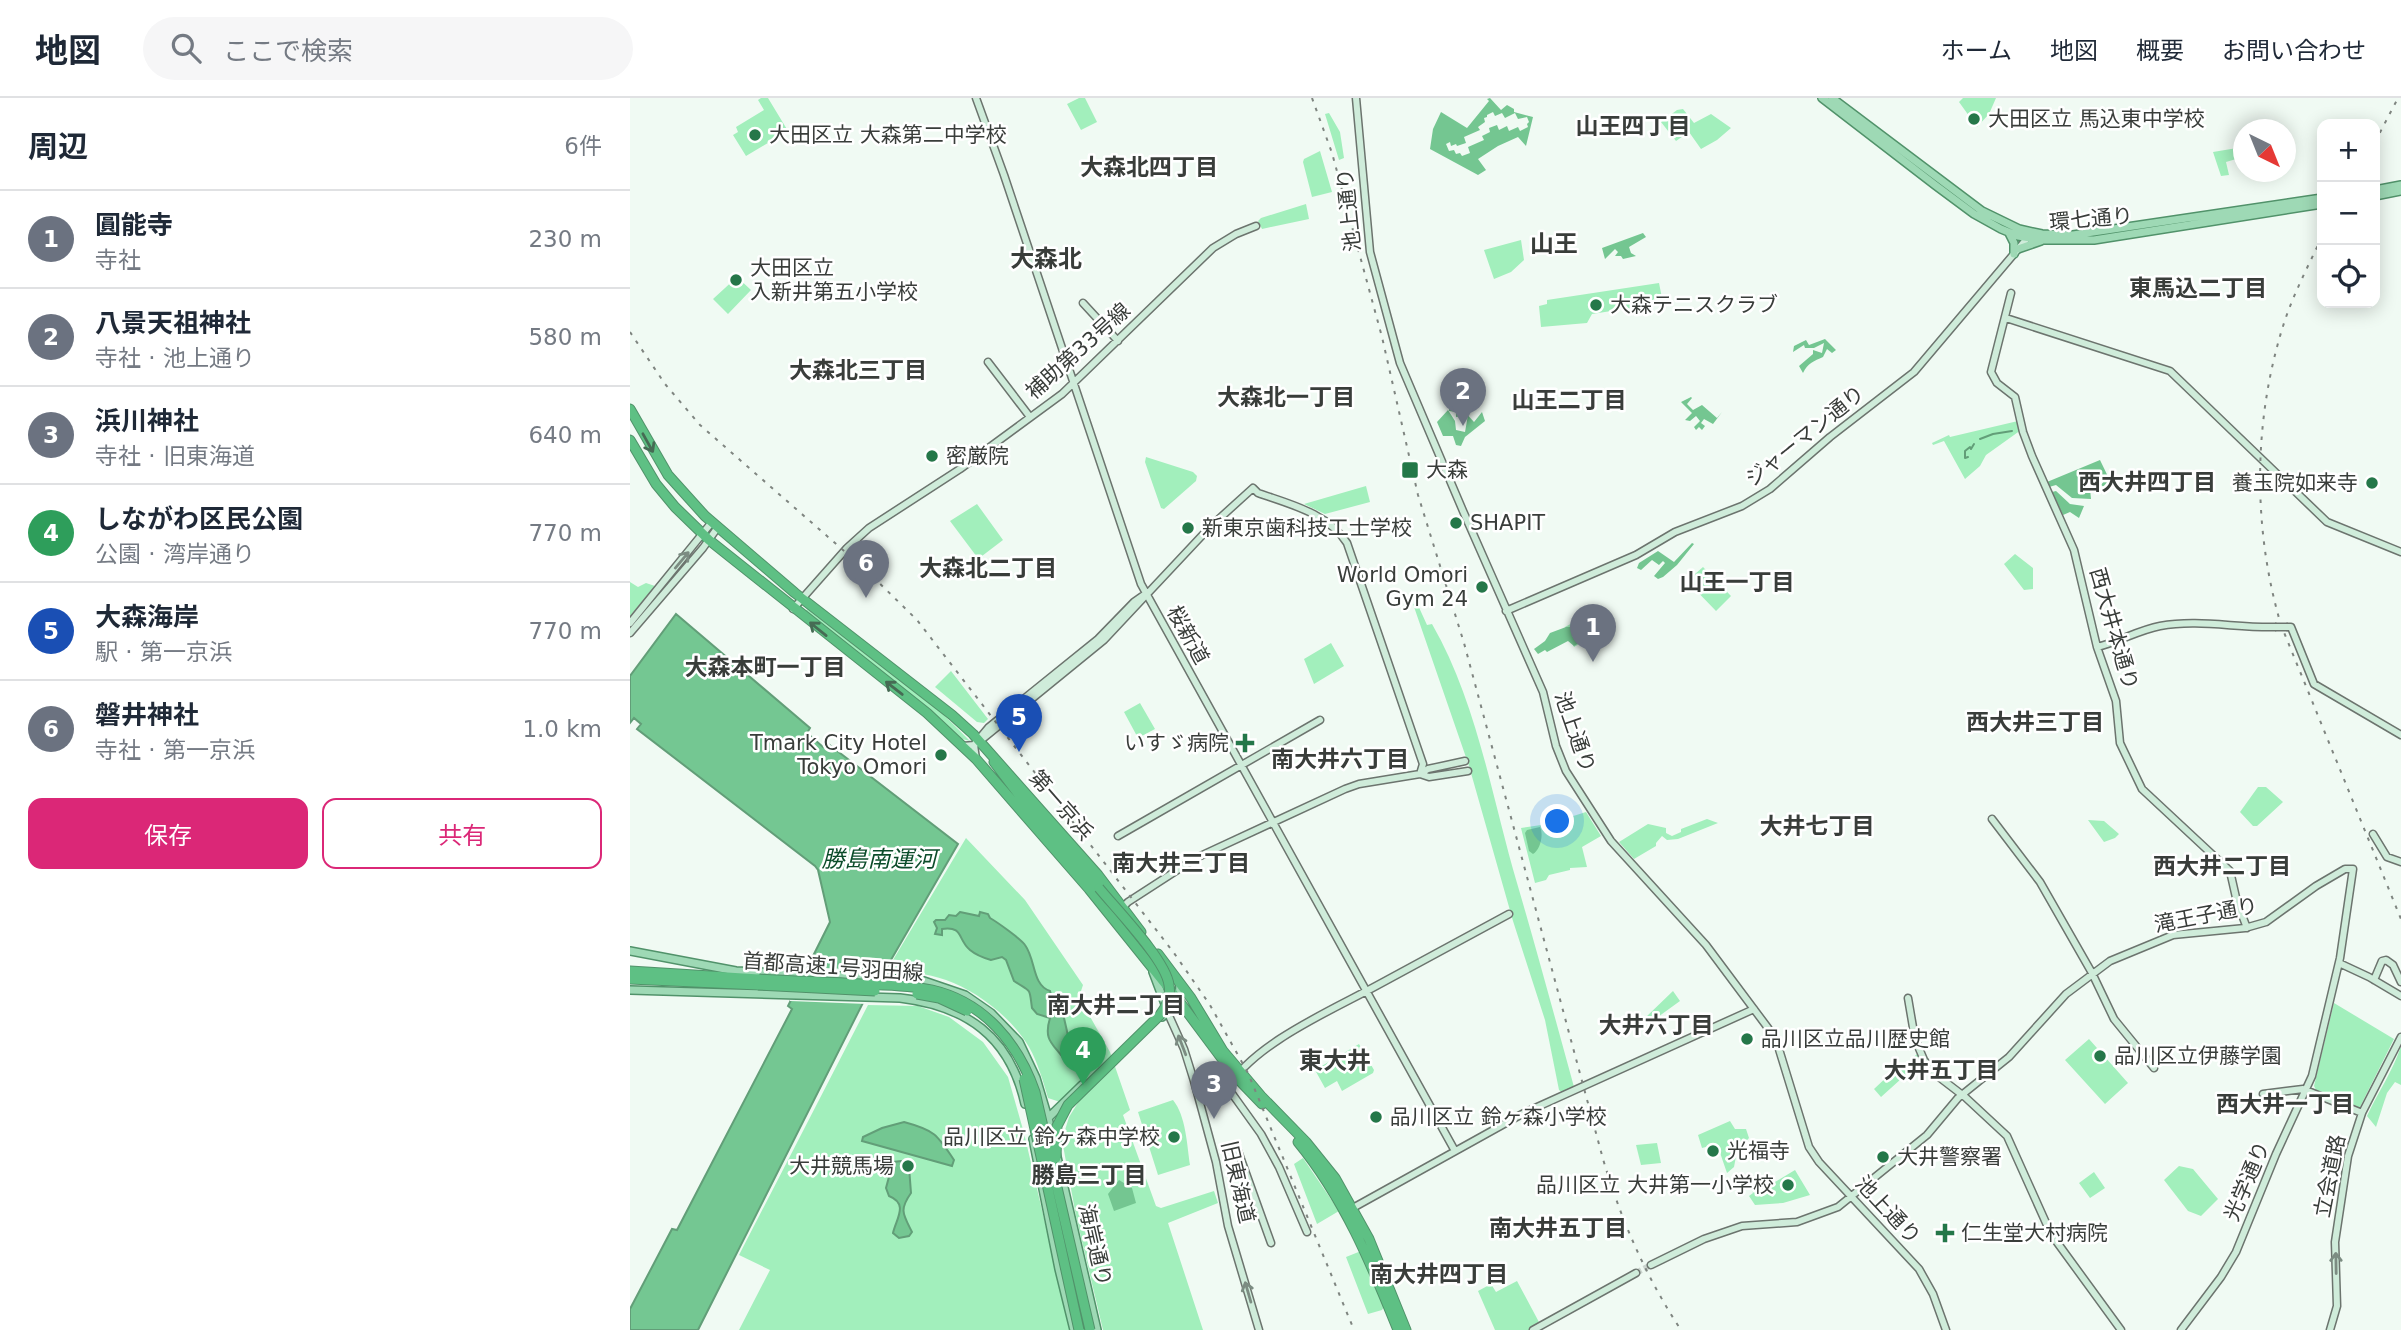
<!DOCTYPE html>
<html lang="ja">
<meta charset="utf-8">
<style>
:root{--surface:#fff;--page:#f6f6f7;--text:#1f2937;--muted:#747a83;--line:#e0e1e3;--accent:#db2777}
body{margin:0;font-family:"DejaVu Sans","Noto Sans JP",sans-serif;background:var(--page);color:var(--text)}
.controls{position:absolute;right:21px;top:21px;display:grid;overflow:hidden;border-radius:14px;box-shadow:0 4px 18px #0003}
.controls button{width:63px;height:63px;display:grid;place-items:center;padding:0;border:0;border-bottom:2px solid var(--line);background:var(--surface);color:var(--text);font:35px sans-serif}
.compass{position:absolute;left:1603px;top:21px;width:63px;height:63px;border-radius:50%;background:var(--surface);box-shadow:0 4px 18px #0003;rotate:137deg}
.you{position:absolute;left:928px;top:724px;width:24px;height:24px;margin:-18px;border:5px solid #fff;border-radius:50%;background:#1a73e8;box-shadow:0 0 0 10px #1a73e833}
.badge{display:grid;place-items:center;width:46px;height:46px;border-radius:50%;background:var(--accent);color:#fff;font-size:23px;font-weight:700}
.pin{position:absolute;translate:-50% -58px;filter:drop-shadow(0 2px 4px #0008)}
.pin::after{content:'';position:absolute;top:37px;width:24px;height:21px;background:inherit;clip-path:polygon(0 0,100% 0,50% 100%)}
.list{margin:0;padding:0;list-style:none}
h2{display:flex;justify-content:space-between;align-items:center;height:91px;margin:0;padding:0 28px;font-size:30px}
h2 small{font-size:23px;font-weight:400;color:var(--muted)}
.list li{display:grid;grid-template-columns:46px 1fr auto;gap:21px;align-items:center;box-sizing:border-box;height:98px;padding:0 28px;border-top:2px solid var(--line)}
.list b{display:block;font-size:26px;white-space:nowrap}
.list p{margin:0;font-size:23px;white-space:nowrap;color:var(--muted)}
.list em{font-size:23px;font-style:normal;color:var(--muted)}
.actions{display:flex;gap:14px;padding:21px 28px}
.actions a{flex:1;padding:16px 0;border:2px solid var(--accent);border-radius:14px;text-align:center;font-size:24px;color:var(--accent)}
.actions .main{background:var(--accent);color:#fff}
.icon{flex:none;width:38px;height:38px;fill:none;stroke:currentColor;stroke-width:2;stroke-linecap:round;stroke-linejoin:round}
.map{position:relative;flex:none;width:1771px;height:1232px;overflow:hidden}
header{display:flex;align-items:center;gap:42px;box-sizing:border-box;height:98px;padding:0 35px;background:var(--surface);border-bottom:2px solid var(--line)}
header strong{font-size:33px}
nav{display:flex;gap:38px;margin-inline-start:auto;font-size:24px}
.search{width:490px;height:63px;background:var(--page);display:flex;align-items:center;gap:18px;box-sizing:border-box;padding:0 24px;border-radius:38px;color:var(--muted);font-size:26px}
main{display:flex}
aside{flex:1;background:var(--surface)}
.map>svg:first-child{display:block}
</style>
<header>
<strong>地図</strong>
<div class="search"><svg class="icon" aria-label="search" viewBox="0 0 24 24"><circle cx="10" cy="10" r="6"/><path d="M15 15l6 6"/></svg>ここで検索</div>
<nav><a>ホーム</a><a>地図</a><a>概要</a><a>お問い合わせ</a></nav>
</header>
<main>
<aside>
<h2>周辺<small>6件</small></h2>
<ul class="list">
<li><span class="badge" style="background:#6b7280">1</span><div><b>圓能寺</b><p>寺社</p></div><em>230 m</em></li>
<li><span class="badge" style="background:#6b7280">2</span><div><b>八景天祖神社</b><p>寺社 · 池上通り</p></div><em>580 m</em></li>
<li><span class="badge" style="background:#6b7280">3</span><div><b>浜川神社</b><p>寺社 · 旧東海道</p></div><em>640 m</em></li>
<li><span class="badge" style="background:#2e9e5b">4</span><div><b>しながわ区民公園</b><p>公園 · 湾岸通り</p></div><em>770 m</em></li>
<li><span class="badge" style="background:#1a4fb4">5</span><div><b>大森海岸</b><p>駅 · 第一京浜</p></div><em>770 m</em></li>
<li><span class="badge" style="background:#6b7280">6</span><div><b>磐井神社</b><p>寺社 · 第一京浜</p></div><em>1.0 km</em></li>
</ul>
<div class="actions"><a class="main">保存</a><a>共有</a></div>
</aside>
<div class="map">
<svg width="1771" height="1232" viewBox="0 0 1771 1232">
<rect width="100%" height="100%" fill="#f0faf3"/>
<path fill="#a2efbc" d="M131,0H138L158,33L116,58L103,37L108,34L106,29L134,12L128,2Z
M449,0H455L467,24L451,32L437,6Z
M1333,0H1366L1359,16L1347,29L1329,4Z
M1053,11L1064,25L1081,16L1101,30L1087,42L1071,51L1059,34L1046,43L1031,24L1047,12Z
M699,15L710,34L714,60L709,62L695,16Z
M1613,49V59L1596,64L1599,77L1591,78L1583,54Z
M690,53L702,94L682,99L673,64L674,61Z
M676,106L679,121L632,131L628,123L631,120Z
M891,142L894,162L881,174L864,181L854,152Z
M107,179L121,192L98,216L83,201Z
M1029,185L1033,205L962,216L957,225L911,229L909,208L917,206V202Z
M1388,323L1391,332L1356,357L1350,368L1335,381L1314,343L1303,347L1302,345L1319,337L1320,339Z
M516,359L563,374L567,378L566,383L534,411L531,410L515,364Z
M736,388L740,404L695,416L674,406Z
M347,406L373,442L352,458L347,459L320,423Z
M1385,456L1403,470V491L1394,492L1374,466Z
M1073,469L1101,498L1086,513L1057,483Z
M0,484L8,489L16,485L25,488L0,518Z
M787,505L797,527L802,526C847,604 862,700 887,785C907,853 925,920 944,989L933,995L929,992L915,922L883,823L839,668L783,506Z
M177,511L314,617L340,643L332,641L300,612L175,514Z
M953,519L968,546L960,549L956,542L944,549L935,529Z
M701,545L714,568L684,586L674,561Z
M321,573L358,621L354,625L347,624L305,589Z
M510,605L525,631L508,640L494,614Z
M1628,689H1636L1653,704L1627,728H1623L1610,714Z
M956,714L971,738L952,749L957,769L940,770V772L919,777L916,782L905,785L891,730L918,726Z
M1077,721L1088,725L1048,741L1037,742L1032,738L1026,745V748L1004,761L989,744L1018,726L1036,730V735L1042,738L1051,734V731Z
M1458,722L1474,723L1489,736L1485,740L1474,744Z
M336,740L395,802L453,887L449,899L480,954L500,1012L493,1017L526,1108L531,1110L584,1093L588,1105L538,1125L573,1232H473L446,1118L432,1042L439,1019L449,1003L443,994L430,1004L418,1000C413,983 408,965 399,949C382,920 347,893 316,882C297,875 276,874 257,872Z
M1043,893L1050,903L1021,924L1016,919Z
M1704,905L1764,941L1729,1011L1687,994L1684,988Z
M238,907L288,908L319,919L353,944L378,979L394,1035L440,1232H109L140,1172L109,1157Z
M1459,941L1498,985L1475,1006L1435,962Z
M729,946L744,972L743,975L712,993L707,983L695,990L685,972Z
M1771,948V987L1765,984L1757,995L1746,1029L1737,1018C1747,996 1763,973 1771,948Z
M1287,956L1291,963L1251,999L1244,991L1260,976L1259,972L1266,964L1272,970Z
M543,1002C556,1018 557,1047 560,1067L528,1077L508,1014Z
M1100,1023L1105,1031H1116L1119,1040L1107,1053L1104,1069L1097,1075L1087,1046L1072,1050L1068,1037Z
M1027,1045L1031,1065L1011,1067L1006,1047Z
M673,1060L709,1113L687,1126L664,1066Z
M1549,1068L1563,1071L1588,1101L1571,1118L1558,1113L1534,1082Z
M1165,1072L1180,1097L1153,1105L1125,1107L1119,1098L1123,1095L1121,1090L1132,1084L1135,1090Z
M1464,1074L1475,1090L1460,1100L1449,1085Z
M731,1153L754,1209L752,1212L738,1216L716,1159Z
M887,1183L910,1226L899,1232H865L848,1193L861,1186L866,1194Z"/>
<path fill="#74c691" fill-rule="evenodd" d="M860,0L871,12L877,7L884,11V14L903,19L896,48L888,39L868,48L848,61L856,72L848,77L800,51L803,31L811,14L837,30L859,3L857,1ZM863,14L865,18L872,15L875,20L885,15L888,21L897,19L899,24L897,26L898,29L890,33L888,29L879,33L877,28L869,32L867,27L859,30L860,34L852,38L854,42L838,49L840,55L832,58L830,55L826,56L824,52L819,53L816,46L820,44L821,48L826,46L827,48L836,45L834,39L850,32L848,29L855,24L854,20L857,19V17Z
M1013,135L1016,139L999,149L1001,155L1006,158L993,161L991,158H985L988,154L985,151L975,161L972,150Z
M1195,241L1206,252L1202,255L1197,251L1193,259C1184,263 1178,265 1173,275L1169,268L1183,256V252L1192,255L1194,245L1184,250H1175L1174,247L1163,254L1164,248L1176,242L1179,247Z
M1061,299L1062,300L1057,306L1063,312L1072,307L1087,320L1092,314L1083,326L1074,321L1071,325L1075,328L1072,332L1069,329L1066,332L1064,329L1070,323L1066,318L1060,323L1055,322L1062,315L1051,304Z
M819,310H834L833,312L844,324L852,314L855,323L835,339L831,348L826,347L823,338H813L807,324L818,312L825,323L826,332L835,334L838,317L826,319V314L819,313Z
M1470,362L1484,391L1478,386L1474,389L1471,387L1475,382L1467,373L1454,388L1460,391L1461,401L1442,400L1426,387L1419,389L1417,384Z
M1426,393L1440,406L1454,408L1449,420L1440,414L1433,417L1422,394Z
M1062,445L1064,446L1047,467L1033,479L1028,481L1024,478L1035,465L1033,463L1029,467L1022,462L1011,472L1007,470L1009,465L1028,453L1044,464Z
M936,529H942V538L948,543L947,546L944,548L938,543L917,554L915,552L908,556L904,551L915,543L920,535Z
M910,729C914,737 910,752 903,756L899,753L895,735L897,732Z
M489,1082L502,1090L506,1105L484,1113L478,1096Z"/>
<path fill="#74c792" stroke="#629e78" stroke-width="2" d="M46,516L180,630L177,635L193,649L197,645L328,746L254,874L247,877L68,1232H0V1211L42,1131L47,1132L162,911L158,908L200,824L188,772L185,768L7,631L11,626L4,620L0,625V578Z
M330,814L349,818L350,814L358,816L360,820C367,824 391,841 395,847C406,862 402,887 420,893L424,908L434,920L439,942L447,954L446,963L436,965C427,947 412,946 420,920L407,916L402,910C399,889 402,895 384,883L376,862L372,859L361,862C354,860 346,857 340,852C327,841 334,828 312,831V837L305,836L307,830L304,824L306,822H315L319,817L326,818Z
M274,1024C304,1032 307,1036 324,1062L322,1068L232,1043L233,1039L252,1030Z
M271,1063L279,1069L281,1095C269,1112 273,1116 282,1134L279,1138L269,1140L263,1135C266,1121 279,1106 259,1098L256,1090L263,1064Z"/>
<path fill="#f0faf3" d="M174,869L259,873L250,879L237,906L160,903V896Z"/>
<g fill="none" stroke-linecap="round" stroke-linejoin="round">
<path stroke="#629e78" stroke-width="2" d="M1350,341L1363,336L1382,333
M1338,359L1335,360V353L1340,349L1341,351L1344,346"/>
<path stroke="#cbd4ce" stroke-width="6" stroke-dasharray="6 3" stroke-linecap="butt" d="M1006,1175L1021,1167"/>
<defs>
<path id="secondary" d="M346,0L374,77L511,486L825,1053
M726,0L740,154L770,265L833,413L913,594L926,648L936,673L981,743L1076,847L1138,930L1148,948L1179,1049L1189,1064L1289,1171L1303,1196L1316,1232
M1381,195L1361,274L1367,285L1385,299L1393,334L1402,358L1444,452L1467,549L1486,603L1490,645L1512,691L1600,773L1607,804L1617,830
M453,205L488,243
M1376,220L1540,273L1697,424L1771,454
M358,264L400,319
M163,511L217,450L239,430L330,371L432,296L583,150L606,136L626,128
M876,513L1006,457L1045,434L1112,408L1140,391L1200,339L1284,274L1400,137
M0,525L82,424
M1658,529H1661L1684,586L1771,637
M0,535L73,450L88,429
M1467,549C1488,544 1509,532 1530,528C1568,521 1606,530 1645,529
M333,648L344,647L350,643L474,542L580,429L623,390L628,395C659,406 698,415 717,445L793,666L790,676
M346,661L344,647L359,629L468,541L504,504L514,497
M790,676L799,679L838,673
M1362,721L1410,784L1462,875L1484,921L1524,970
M1743,736L1757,759L1771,764
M488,738L690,622
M491,811L498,804L566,760L715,691L729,686L790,676L798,671L835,663
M1709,865L1739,879L1771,898
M1744,882L1752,863L1756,862L1763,867L1771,884
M1278,900L1285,941L1294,962L1305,976L1335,999L1377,1038L1421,1136L1491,1232
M536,911L554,951L564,983L586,1064L598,1128L629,1232
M1633,996L1673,991L1732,1015
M608,1053L641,1145
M721,1111L894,1015L1124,911
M677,1134L649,1069L631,1036L598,990C623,946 702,912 746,888C790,864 834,840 879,816
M1021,1167L1074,1141L1112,1128L1167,1124L1208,1109L1297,1037L1328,1000L1379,959L1436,896L1480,863L1543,837L1615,830L1636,824L1686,788L1715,771H1723L1710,860L1682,978L1646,1056L1606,1154L1591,1179L1551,1232
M903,1232L1006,1175
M1700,1232L1707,1208L1705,1144L1718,1058L1732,1015L1771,939"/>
<path id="primary" d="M1192,0L1305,87L1344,116L1371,131L1388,138L1412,142H1464L1692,106
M1202,0L1352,113L1389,131L1412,136L1443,137L1692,100
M1745,92L1771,87
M1745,98L1771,93
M1379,135L1384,145V156
M1388,151L1411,143
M0,853L106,873L291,882L335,897L361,915L389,944L406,980L418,1020L467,1232
M523,874L535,906
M0,892L270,900C336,908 380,938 395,1006
M532,919L549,903L550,886
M416,1022L452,987
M403,1041L429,1171L444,1232"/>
<path id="highway" d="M0,311L38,377L75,418L165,495L322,617L343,636L468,777L511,834
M0,342L26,386L45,409L79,442L297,615L346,661L459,791L549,903L605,978L632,1006
M364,664L412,727L428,743
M426,741L469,790
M528,856L561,900L593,953L631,998L676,1044L705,1080L739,1141L776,1232
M0,873L129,881
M0,881L128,887
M668,1044C714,1100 741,1165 768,1232
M421,1083L454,1232"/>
</defs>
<use href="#secondary" stroke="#6c746e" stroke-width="9"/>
<use href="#primary" stroke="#51926a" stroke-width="10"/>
<use href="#highway" stroke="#51926a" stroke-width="11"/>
<use href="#secondary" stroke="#cfecda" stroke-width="6"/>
<use href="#primary" stroke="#9ed9b5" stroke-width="7"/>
<use href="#highway" stroke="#5ec084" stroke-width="9"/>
<path stroke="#7f8580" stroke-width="2" stroke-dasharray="3.5 7" stroke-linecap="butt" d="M682,0L702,55L752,239L788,397L834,545L973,1061C991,1122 1016,1179 1051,1232
M1745,44L1768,0
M1692,139C1679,166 1665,193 1655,222C1623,319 1622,429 1651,527L1771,821
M0,234L35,286L70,327L237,473L287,522L544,855L580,907L618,975L724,1232"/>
<defs>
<path id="secondary-bridge" d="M1645,529H1658"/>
<path id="highway-bridge" d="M129,881C163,883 197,884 232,886C255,887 279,887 302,892C354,904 388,945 405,994L460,1232
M128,887L245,893
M287,896L309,900L337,913
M394,981L449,1232
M426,1060L427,1028L438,1007L530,917C537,908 541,898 539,887C536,862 486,811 469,790"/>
</defs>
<use href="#secondary-bridge" stroke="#6c746e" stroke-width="9" stroke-linecap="butt"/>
<use href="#highway-bridge" stroke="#51926a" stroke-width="11" stroke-linecap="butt"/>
<use href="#secondary-bridge" stroke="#cfecda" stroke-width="6"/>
<use href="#highway-bridge" stroke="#5ec084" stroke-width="9"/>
</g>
<defs><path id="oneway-shaft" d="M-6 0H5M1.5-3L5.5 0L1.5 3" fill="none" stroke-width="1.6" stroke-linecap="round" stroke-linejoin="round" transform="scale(1.75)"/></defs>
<g stroke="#466b54">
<use href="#oneway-shaft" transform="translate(18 345) rotate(61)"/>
<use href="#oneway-shaft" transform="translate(188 531) rotate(-141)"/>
<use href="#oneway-shaft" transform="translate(264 590) rotate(-142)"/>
</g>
<g stroke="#7c8c82">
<use href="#oneway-shaft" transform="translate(52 462) rotate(-50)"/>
<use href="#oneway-shaft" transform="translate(552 947) rotate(-111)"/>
<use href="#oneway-shaft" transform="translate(1706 1165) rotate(-91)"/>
<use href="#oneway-shaft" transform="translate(618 1194) rotate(-106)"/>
</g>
<g fill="#257749" stroke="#fff" stroke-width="2.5">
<circle cx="1344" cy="21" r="7"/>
<circle cx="125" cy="37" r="7"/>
<circle cx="106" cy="182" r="7"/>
<circle cx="966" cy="207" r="7"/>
<circle cx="302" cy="358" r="7"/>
<rect x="771" y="363" width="18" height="18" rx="3.5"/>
<circle cx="1742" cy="385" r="7"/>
<circle cx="826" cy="425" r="7"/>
<circle cx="558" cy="430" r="7"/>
<circle cx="852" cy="489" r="7"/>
<path d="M611.5 634.5h7v7h7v7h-7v7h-7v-7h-7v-7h7z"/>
<circle cx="311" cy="657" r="7"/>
<circle cx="1117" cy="941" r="7"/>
<circle cx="1470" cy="958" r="7"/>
<circle cx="746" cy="1019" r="7"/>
<circle cx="544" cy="1039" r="7"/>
<circle cx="1083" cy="1053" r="7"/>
<circle cx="1253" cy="1059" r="7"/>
<circle cx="278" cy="1068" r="7"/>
<circle cx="1158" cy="1087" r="7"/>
<path d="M1311.5 1124.5h7v7h7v7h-7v7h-7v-7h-7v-7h7z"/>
</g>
<g text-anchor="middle" stroke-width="5" stroke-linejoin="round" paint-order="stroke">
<g font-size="21" fill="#393d3a" stroke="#fff" text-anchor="start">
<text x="1358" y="28">大田区立 馬込東中学校</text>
<text x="139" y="44">大田区立 大森第二中学校</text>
<text x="120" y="177">大田区立<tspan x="120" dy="24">入新井第五小学校</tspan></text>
<text x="980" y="214">大森テニスクラブ</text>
<text x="316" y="365">密厳院</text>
<text x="796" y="379">大森</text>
<text x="1728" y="392" text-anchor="end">養玉院如来寺</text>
<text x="840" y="432">SHAPIT</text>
<text x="572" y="437">新東京歯科技工士学校</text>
<text x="838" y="484" text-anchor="end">World Omori<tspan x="838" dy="24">Gym 24</tspan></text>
<text x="297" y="652" text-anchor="end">Tmark City Hotel<tspan x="297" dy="24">Tokyo Omori</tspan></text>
<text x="599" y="652" text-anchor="end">いすゞ病院</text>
<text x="1131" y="948">品川区立品川歴史館</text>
<text x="1484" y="965">品川区立伊藤学園</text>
<text x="760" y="1026">品川区立 鈴ヶ森小学校</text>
<text x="530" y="1046" text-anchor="end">品川区立 鈴ヶ森中学校</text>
<text x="1097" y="1060">光福寺</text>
<text x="1267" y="1066">大井警察署</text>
<text x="264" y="1075" text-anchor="end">大井競馬場</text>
<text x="1144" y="1094" text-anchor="end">品川区立 大井第一小学校</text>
<text x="1331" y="1142">仁生堂大村病院</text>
</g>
<g font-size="21" fill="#393d3a" stroke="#fff">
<text transform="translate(719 112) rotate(-96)" y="7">池上通り</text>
<text transform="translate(1461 121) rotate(-5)" y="7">環七通り</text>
<text transform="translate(448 253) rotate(-42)" y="7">補助第33号線</text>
<text transform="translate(1175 338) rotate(-39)" y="7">ジャーマン通り</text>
<text transform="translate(1484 531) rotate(74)" y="7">西大井本通り</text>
<text transform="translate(558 537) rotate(61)" y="7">桜新道</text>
<text transform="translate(945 634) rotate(71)" y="7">池上通り</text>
<text transform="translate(431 707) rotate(49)" y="7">第一京浜</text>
<text transform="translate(1576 817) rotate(-11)" y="7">滝王子通り</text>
<text transform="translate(203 869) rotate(4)" y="7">首都高速1号羽田線</text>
<text transform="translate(1700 1078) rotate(-79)" y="7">立会道路</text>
<text transform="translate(1617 1083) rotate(-67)" y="7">光学通り</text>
<text transform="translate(608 1084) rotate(77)" y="7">旧東海道</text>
<text transform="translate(1258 1112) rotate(47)" y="7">池上通り</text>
<text transform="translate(465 1147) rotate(77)" y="7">海岸通り</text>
</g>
<g font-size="23" font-weight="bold" fill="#393d3a" stroke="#fff">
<text x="1003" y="36">山王四丁目</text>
<text x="519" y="77">大森北四丁目</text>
<text x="1568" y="198">東馬込二丁目</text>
<text x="228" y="280">大森北三丁目</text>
<text x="656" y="307">大森北一丁目</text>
<text x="939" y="310">山王二丁目</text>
<text x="1517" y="392">西大井四丁目</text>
<text x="358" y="478">大森北二丁目</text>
<text x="1107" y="492">山王一丁目</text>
<text x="135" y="577">大森本町一丁目</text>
<text x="1405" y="632">西大井三丁目</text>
<text x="710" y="669">南大井六丁目</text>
<text x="1187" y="736">大井七丁目</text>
<text x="551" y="773">南大井三丁目</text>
<text x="1592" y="776">西大井二丁目</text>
<text x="486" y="915">南大井二丁目</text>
<text x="1026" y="935">大井六丁目</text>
<text x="1311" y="980">大井五丁目</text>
<text x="1655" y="1014">西大井一丁目</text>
<text x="459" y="1085">勝島三丁目</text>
<text x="928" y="1138">南大井五丁目</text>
<text x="809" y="1184">南大井四丁目</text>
</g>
<g font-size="23" font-style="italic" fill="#0b4c2a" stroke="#fff">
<text x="249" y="769">勝島南運河</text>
</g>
<g font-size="24" font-weight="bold" fill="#393d3a" stroke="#fff">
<text x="924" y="154">山王</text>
<text x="416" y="169">大森北</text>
<text x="705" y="971">東大井</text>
</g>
</g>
</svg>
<div class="controls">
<button>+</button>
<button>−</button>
<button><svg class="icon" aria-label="locate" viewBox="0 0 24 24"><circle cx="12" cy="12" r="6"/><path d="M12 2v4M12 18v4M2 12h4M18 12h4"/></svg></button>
</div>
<svg class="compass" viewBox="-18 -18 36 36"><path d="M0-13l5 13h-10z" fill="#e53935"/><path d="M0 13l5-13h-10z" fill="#747a83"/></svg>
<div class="you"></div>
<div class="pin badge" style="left:963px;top:564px;background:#6b7280">1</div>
<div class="pin badge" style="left:833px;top:328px;background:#6b7280">2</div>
<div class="pin badge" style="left:584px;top:1021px;background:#6b7280">3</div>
<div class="pin badge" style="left:453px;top:987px;background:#2e9e5b">4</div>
<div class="pin badge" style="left:389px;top:654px;background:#1a4fb4">5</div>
<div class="pin badge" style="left:236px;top:500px;background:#6b7280">6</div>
</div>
</main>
